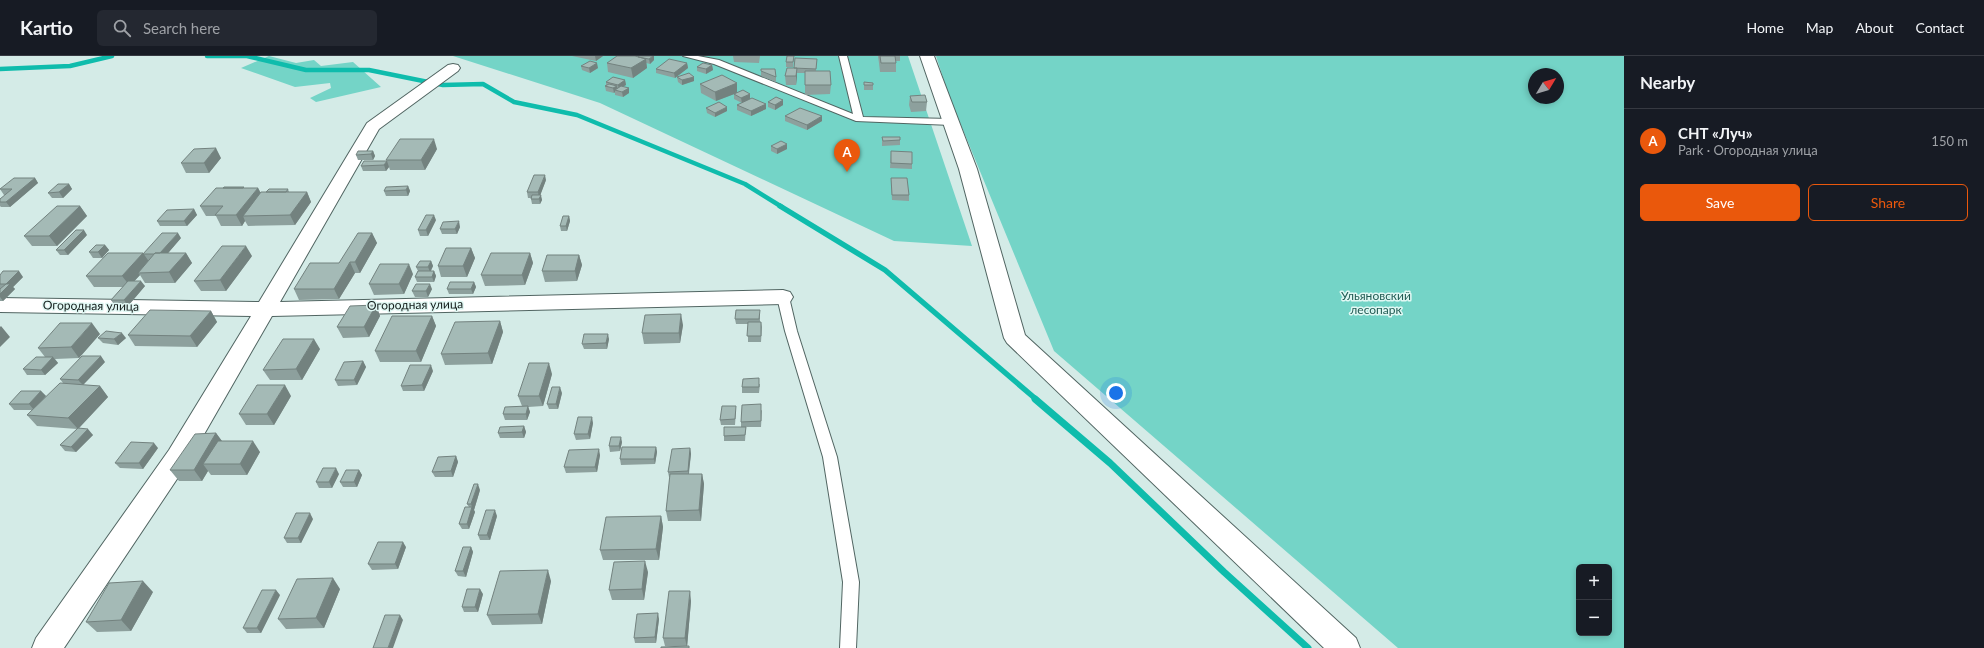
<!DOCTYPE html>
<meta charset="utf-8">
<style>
:root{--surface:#171b24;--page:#242831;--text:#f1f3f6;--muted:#9ea1a6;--line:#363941;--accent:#ea580c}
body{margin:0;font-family:Lato,sans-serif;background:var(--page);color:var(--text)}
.controls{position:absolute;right:12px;bottom:12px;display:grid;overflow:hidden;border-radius:6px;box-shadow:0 2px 6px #0003}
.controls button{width:36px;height:36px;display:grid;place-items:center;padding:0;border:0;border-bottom:1px solid var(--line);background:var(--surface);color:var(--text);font:20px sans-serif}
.compass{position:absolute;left:1528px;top:12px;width:36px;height:36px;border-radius:50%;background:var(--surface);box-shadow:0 2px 6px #0003;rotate:52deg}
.you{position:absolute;left:1116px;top:337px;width:14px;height:14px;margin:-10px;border:3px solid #fff;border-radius:50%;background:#1a73e8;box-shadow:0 0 0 6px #1a73e833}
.badge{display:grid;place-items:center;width:26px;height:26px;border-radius:50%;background:var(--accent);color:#fff;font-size:13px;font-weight:700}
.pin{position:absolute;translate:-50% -33px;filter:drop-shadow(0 1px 2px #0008)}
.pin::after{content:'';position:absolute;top:21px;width:14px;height:12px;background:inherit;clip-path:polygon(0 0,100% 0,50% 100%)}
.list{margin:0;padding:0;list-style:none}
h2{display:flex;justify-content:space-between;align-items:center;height:52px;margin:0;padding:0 16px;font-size:17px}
h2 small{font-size:13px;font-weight:400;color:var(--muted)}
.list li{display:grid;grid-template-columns:26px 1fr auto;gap:12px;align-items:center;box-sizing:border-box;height:64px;padding:0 16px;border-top:1px solid var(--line)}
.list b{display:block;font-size:15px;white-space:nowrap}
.list p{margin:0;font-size:13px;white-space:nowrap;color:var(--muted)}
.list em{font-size:13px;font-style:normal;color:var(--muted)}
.actions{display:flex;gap:8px;padding:12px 16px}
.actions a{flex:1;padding:9px 0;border:1px solid var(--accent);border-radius:6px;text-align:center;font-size:14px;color:var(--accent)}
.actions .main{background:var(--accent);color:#fff}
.icon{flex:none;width:22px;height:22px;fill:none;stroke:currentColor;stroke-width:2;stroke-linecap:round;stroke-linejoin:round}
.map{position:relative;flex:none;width:1624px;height:592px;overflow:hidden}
header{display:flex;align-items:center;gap:24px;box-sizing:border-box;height:56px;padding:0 20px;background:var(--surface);border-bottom:1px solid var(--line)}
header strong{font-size:19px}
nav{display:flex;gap:22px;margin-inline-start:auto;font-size:14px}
.search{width:280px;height:36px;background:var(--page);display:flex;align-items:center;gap:10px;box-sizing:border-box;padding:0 14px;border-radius:6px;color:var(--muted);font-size:15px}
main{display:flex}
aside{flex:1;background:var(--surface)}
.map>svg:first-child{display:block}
</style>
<header>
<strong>Kartio</strong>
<div class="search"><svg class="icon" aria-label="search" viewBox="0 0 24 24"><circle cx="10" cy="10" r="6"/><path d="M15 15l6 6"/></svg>Search here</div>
<nav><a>Home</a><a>Map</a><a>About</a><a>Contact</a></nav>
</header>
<main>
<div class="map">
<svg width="1624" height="592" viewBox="0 0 1624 592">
<rect width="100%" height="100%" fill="#d4ebe7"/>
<path fill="#74d4c7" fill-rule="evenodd" d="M269,0L296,7L314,4L321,10L353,6L381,31L316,46L310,42L331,32L330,27L295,31L241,12Z
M453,0H908L972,190L894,185L600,47Z
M936,0H1624V592H1398L1054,295L949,40ZM1534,18H1558V42H1534ZM1579,511H1609V577H1579Z"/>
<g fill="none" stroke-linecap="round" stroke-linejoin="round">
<path stroke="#0fbcac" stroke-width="4.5" d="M207,0H247L306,14H369L443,29L483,28L514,46L577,59L745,128L782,151
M0,13L70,10L112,0"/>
<path stroke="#0fbcac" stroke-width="5.5" d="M780,150L885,214L1037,344"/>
<path stroke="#0fbcac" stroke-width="7" d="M1035,343L1110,407L1224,516L1308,592"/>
<defs>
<path id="service" d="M683,0H698L719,4L853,58L839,0H847L863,61L951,63L955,66L951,69L856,65L714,8Z
M783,237L789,241L797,275L837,401L859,526L856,592H840L843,526L823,401L785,275L777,241Z"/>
<path id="minor" d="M453,8L458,9L460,12L458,15L379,73L280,246L783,234L790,236L793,241L790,246L783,248L272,260L187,408L64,592H32L36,582L169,394L251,260L0,256V242L259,246L367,67L448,9Z"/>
<path id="tertiary" d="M920,0H934L977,113L1025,279L1356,582L1360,592H1324L1007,287L1004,282L959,113Z"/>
</defs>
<use href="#service" stroke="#516562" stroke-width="2"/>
<use href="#minor" stroke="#516562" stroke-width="2"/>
<use href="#tertiary" stroke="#516562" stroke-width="2"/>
<use href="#service" fill="#fff" fill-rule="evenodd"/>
<use href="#minor" fill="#fff" fill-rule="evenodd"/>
<use href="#tertiary" fill="#fff" fill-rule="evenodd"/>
</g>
<path fill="#8da09d" d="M572,0H603L596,5Z
M635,0L654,4L650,8L646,7L647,12L633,22L608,16L607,7Z
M733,0H760L759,7L734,6Z
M794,0L793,11H786V6Z
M878,0H900V5H896V16H880L879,7Z
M817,3L816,15L831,29L830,38L805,39V17H797L796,29H786L785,20L794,12Z
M687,7L688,12L675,22L656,17V13Z
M712,9L713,14L706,18L697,15V11Z
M581,10L598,12L590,17L582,14Z
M761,15L776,21V26L761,20Z
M677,21H694V25L682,29L678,26Z
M625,24L626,29L623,30L629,37L623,41L615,39V36L614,37L606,35L605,30L606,29V26Z
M864,26L873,27V34H864Z
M737,27V36L750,38V43L742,47L734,43V38L716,45L701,37L700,28Z
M910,40L927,46L926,55L911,56L909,49Z
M768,46L783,49L775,54L768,51Z
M766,48V53L751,60L737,54V49Z
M706,52L727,55L715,61L707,57Z
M785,60L822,65L807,74L785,65Z
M882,81L900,84V89L882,90Z
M771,90L787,93L777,98L771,95Z
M437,93L425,114H390L389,111L386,115H363L361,110L387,105L386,104Z
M373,95L375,100L373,104H358L356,99Z
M891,95L912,108V113L890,112Z
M221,102L209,117H186L181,107Z
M35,122L38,127L10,151H1L0,150V143L6,139H4L0,133Z
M891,122L909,139V145L892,144L891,127Z
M546,124L540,139L542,144L540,148H532L531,143V142H528L527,136Z
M69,128L72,133L63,142H52L48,137Z
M408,130L410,135L408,140H386L384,135Z
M245,132H258L261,137L288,133L289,136H307L311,146L295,169L248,170L245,165L242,170H221L216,160H206L200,150Z
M80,150L87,160L57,190H32L24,180Z
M194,153L197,159L187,170H160L157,165Z
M569,160L570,165L567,175H561L560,170Z
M436,164L428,180H420L418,174Z
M460,171L457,178H442L440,173Z
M372,177L377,187L360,217H355L339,243L299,244L294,233L339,207Z
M87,179L68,199H60L56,194Z
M181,182L168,197H186L192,207L175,227H145L140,219L134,225L145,230L128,250H115L111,244L123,231H94L86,220L143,197V198Z
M105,189L109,194L102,202H93L89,196Z
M471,192L475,202L467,221H441L438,210Z
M530,197L533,207L525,229L485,230L481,219Z
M579,199L582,209L577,225L545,226L542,215Z
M252,200L226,235H201L194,225Z
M431,205L433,210L431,215H434L436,220L434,226H417L415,221L418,215L416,211Z
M413,218L404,238L374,239L369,228Z
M0,219L23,221L13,231L15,233L3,245H0Z
M474,226L476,231L473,238H449L447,233Z
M432,233L428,241H415L412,235Z
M376,249L380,260L369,281L343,282L337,271Z
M211,255L217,266L197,291L135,290L128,279Z
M760,259V266H761L762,271L761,286H748V268H736L735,263Z
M432,260L436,270L421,306H380L375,295Z
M500,265L503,276L492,308L445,309L441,298Z
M683,269L680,287L644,288L642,277Z
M100,278L79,302L55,303L58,307L45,319H27L23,313L45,301L38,292Z
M98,282H126L118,289L103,287Z
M609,283L607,293H584L582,288Z
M320,293L302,324H270L263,314Z
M363,305L366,311L357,329L338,330L335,324Z
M105,306L83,329L100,330L108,341L79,372L93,379L76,396L65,395L60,389L77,373L37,370L27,359L32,354H14L9,348L41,335L46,340L42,344L63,327L60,323Z
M433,315L424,335H403L401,330Z
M552,318L543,350L528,351L530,356L527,364H505L503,358L522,350L518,340Z
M760,328L759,337H742V331Z
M562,337L558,353H549L547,348Z
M291,340L274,369H246L239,358Z
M762,354L761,371H746L745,385H724V380L741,371V366Z
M736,355L735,369H721L720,364Z
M593,367L590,383L576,384L574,378Z
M524,370L526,376L524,382H500L498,377Z
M216,377L222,385L260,396L247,419H211L208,415L202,425H179L170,414Z
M622,386L620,395L610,396L609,390Z
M656,391L657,396L655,408L621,409L620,403Z
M158,392L143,413L120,412L115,407Z
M690,392L691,398L689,418H702L704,428L701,465H668L666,455L670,421H669L668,416Z
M600,399L597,416L566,417L564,411Z
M456,400L458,406L453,421H435L432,416Z
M359,414L362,419L357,431H343L340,426Z
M339,418L332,432H319L316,426Z
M480,434L474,454L475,456L469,473H462L459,468L469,451L467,448Z
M497,460L490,484H480L478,479Z
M661,460L663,471L659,504H603L600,494Z
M313,463L301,487H287L284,482Z
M406,491L398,513L372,514L368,508Z
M471,491L473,496L466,521L458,520L455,515Z
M648,516L644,544H612L609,534Z
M551,525L542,568L492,569L487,559Z
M340,533L324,572L286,573L278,563Z
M153,536L131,575L97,576L86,566Z
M483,538L478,556H464L462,551Z
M280,539L261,577H247L243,572Z
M691,545L687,590H665L663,582Z
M659,563L656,587H635L634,582Z"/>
<path fill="#73827f" d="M595,0H603L596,5Z
M653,0H654V4L650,8L649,3Z
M646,3L647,12L633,22L631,12Z
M597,7L598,12L590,17L589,12Z
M687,7L688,12L675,22L674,17Z
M712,9L713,14L706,18V13Z
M797,12V21L796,29V20Z
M694,21V25L682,29V24Z
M625,24L626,29L619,33L618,29Z
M737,27V37L716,45L715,36Z
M617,30L618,35L615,34V36L614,37L613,32Z
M629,32V37L623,41L622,36Z
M750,38V43L742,47L741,42Z
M783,44V49L775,54V49Z
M766,48V53L751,60V55Z
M727,51V55L715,61V57Z
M822,60V65L807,74V69Z
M434,83L437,93L425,114L421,104Z
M787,88V93L777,98V93Z
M216,92L221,102L209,117L204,107Z
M373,95L375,100L373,104L371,98Z
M387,105L389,111L386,115L384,109Z
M545,119L546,124L540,140L541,139L542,144L540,148L538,136Z
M35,122L38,127L10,151L6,146Z
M69,128L72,133L63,142L59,136Z
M408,130L410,135L408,140L406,134Z
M258,132L263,142L243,160L245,165L242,170L236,159Z
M307,136L311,146L295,169L290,159Z
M80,150L87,160L57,190L49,180Z
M194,153L197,159L187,170L184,165Z
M434,159L436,164L428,180L426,174Z
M569,160L570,165L567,175L566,170Z
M459,165L460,171L457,178L455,173Z
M84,174L87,179L68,199L64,194Z
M178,177L181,182L163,203L159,198Z
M372,177L377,187L360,217L355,206Z
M105,189L109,194L102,202L98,196Z
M246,190L252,200L226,235L220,224Z
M471,192L475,202L467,221L463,210Z
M143,197L150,207L138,217L140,219L130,230L122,220Z
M186,197L192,207L175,227L169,216Z
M530,197L533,207L525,229L522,219Z
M579,199L582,209L577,225L575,215Z
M431,205L433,210L430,216L428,211Z
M350,206L355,217L339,243L334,233Z
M409,208L413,218L404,238L399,228Z
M19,215L23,221L13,231L15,233L3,245L0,241V238L6,228Z
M434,215L436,220L434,226L432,221Z
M141,225L145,230L128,250L124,244Z
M474,226L476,231L473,238L471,233Z
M430,228L432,233L428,241L426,235Z
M376,249L380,260L369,281L364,271Z
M211,255L217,266L197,291L190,280Z
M681,258L683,269L680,287L679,277Z
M432,260L436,270L421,306L416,295Z
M500,265L503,276L492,308L488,297Z
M92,267L100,278L79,302L71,291Z
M1,270L10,281L0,291V271Z
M122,277L126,282L118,289L114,283Z
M608,278L609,283L607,293L606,287Z
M314,283L320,293L302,324L296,313Z
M101,300L105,306L83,329L78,324Z
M53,301L58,307L45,319L41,314Z
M363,305L366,311L357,329L354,324Z
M549,307L552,318L543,350L539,340Z
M431,309L433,315L424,335L422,329Z
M285,329L291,340L274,369L267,358Z
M100,330L108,341L78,373L68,362Z
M560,331L562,337L558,353L556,348Z
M41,335L46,340L34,354L29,348Z
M528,350L530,356L527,364L526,358Z
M592,361L593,367L590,383L588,378Z
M524,370L526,376L524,382L522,376Z
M88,373L93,379L76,396L71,391Z
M216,377L224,388L203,408L208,415L202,425L194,414Z
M621,381L622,386L620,395L619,390Z
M253,385L260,396L247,419L240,408Z
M154,387L158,392L143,413L139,407Z
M656,391L657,396L655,408L654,403Z
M690,392L691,398L688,421V415Z
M599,393L600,399L597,416L595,411Z
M456,400L458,406L453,421L451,415Z
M336,412L339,418L332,432L329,426Z
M359,414L362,419L357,431L354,426Z
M702,418L704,428L701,465L699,454Z
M478,428L480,434L474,454L475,456L469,473L467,468L472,451L471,448Z
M495,454L497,460L490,484L487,479Z
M310,457L313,463L301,487L298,482Z
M661,460L663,471L659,504L656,493Z
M403,486L406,491L398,513L395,508Z
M471,491L473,496L466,521L463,515Z
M645,505L648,516L644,544L642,533Z
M548,514L551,525L542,568L538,558Z
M333,522L340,533L324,572L316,562Z
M143,525L153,536L131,575L121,564Z
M480,533L483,538L478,556L475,551Z
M276,534L280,539L261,577L257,572Z
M690,535L691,545L687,592L685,582Z
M658,557L659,563L656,587L655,581Z
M400,559L403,564L393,592H388Z"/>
<path fill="#a4bab6" stroke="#73827f" d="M617,0H635L646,3L631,12L607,7Z
M639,0H653L649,3L638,1Z
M787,0H794L793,6H786Z
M880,0H895L896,7H881Z
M795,2L817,3L816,13L794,12Z
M669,3L687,7L674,17L656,13Z
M590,5L597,7L589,12L581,10Z
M703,7L712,9L706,13L697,11Z
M787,12H797L796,20H785Z
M761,13H775L776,21L761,15Z
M805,15H830L831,29H805Z
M689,17L694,21L682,24L677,21Z
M722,19L737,27L715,36L700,28Z
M613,21L625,24L618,29L606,26Z
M864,26L873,27V29H864Z
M609,28L617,30L613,32L605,30Z
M621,30L629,32L622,36L615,34Z
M743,34L750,38L741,42L734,38Z
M925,39L927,46H912L910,40Z
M776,41L783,44L775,49L768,46Z
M752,42L766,48L751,55L737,49Z
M719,46L727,51L715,57L706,52Z
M800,52L822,60L807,69L785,60Z
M882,81H900V84L883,85Z
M400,83H434L421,104H386Z
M781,85L787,88L777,93L771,90Z
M216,92L204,107H181L194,93Z
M358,95H373L371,98L356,99Z
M891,95L912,96V108L891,107Z
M364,105H387L384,109L361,110Z
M534,119H545L538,136H527Z
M14,122H35L6,146H0V143L12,133H0Z
M891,122H907L909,139H892Z
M58,128H69L59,136L48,137Z
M408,130L406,134L384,135L386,131Z
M224,131H244L243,132H223Z
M216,132H258L236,159H215L223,150H200Z
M269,133H288L286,136H266Z
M261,136H307L290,159L243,160Z
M532,139H541L539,143H531Z
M57,150H80L49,180H24Z
M194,153L184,165H157L167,154Z
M426,159H434L426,174H418Z
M563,160H569L566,170H560Z
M459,165L455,173H440L443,166Z
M76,174H84L64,194H56Z
M162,177H178L160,197H155L154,198H143Z
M358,177H372L355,206H350L334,233H294L310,207H339Z
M96,189H105L98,196H89Z
M222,190H246L220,224L194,225Z
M446,192H471L463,210H438Z
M108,197H143L122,220H86Z
M155,197H186L169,216L138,217Z
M491,197H530L522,219H481Z
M547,199H579L575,215H542Z
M420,205H431L428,211H416Z
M380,208H409L399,228H369Z
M3,215H19L6,228H10L0,238V233L6,228H0V219Z
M418,215H434L432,221H415Z
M128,225H141L124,244H111Z
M450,226H474L471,233H447Z
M416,228H430L426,235H412Z
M376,249L364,271H337L350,250Z
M150,254L211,255L190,280L128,279Z
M736,254H760L759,263H735Z
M681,258L679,277H642L645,259Z
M392,260H432L416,295H375Z
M500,265L488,297L441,298L455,266Z
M748,266H761V280H747Z
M60,267H92L71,291L38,292Z
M106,275L122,277L114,283L98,282Z
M584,278H608L606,287L582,288Z
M283,283H314L296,313L263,314Z
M82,300H101L78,324L60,323Z
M36,301H53L41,314L23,313Z
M363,305L354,324H335L344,306Z
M529,307H549L539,340H518Z
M410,309H431L422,329L401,330Z
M759,322V331H742L743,323Z
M60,327L100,330L68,362L27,359Z
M257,329H285L267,358H239Z
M552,331H560L556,348H547Z
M21,335H41L29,348H9Z
M761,348V365L741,366L742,349Z
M528,350L526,358H503L505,351Z
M722,350H736L735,363L720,364Z
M578,361H592L588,378H574Z
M524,370L522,376L498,377L500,371Z
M724,371H746L745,379L724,380Z
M78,372L88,373L71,391L60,389Z
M216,377L194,414H170L195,378Z
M611,381H621L619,390H609Z
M218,385H253L240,408H203Z
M131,386L154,387L139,407H115Z
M622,391H656L654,403H620Z
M690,392L688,415L668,416L672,393Z
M599,393L595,411H564L569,394Z
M456,400L451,415L432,416L438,401Z
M323,412H336L329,426H316Z
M346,414H359L354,426H340Z
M670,418H702L699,454L666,455Z
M474,428H478L471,448H467Z
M465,451H472L467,468H459Z
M486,454H495L487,479H478Z
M296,457H310L298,482H284Z
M661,460L656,493L600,494L606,461Z
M378,486H403L395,508H368Z
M463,491H471L463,515H455Z
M645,505L642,533L609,534L614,506Z
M548,514L538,558L487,559L500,515Z
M333,522L316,562L278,563L297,523Z
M143,525L121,564L86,566L109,527Z
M467,533H480L475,551H462Z
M262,534H276L257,572H243Z
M669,535H690L685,582H663Z
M658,557L655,581L634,582L637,558Z
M385,559H400L388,592H373Z
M689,590V592H661V591Z"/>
<g text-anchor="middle" stroke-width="3" stroke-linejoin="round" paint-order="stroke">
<g font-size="12" fill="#205b53" stroke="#e1f8f4">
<text x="1376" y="244">Ульяновский<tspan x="1376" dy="14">лесопарк</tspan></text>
</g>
<g font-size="12" fill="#131c1a" stroke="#e1f8f4">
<text transform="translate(415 249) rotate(-1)" y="4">Огородная улица</text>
<text transform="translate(91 250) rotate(1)" y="4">Огородная улица</text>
</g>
</g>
</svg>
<div class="controls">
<button>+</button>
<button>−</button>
</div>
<svg class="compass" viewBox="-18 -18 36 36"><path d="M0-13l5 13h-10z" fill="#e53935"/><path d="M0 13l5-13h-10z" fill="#9ea1a6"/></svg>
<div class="you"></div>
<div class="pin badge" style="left:847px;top:116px">A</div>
</div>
<aside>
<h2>Nearby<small></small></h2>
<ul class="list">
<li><span class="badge">A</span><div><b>СНТ «Луч»</b><p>Park · Огородная улица</p></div><em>150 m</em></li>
</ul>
<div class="actions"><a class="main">Save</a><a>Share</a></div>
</aside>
</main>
